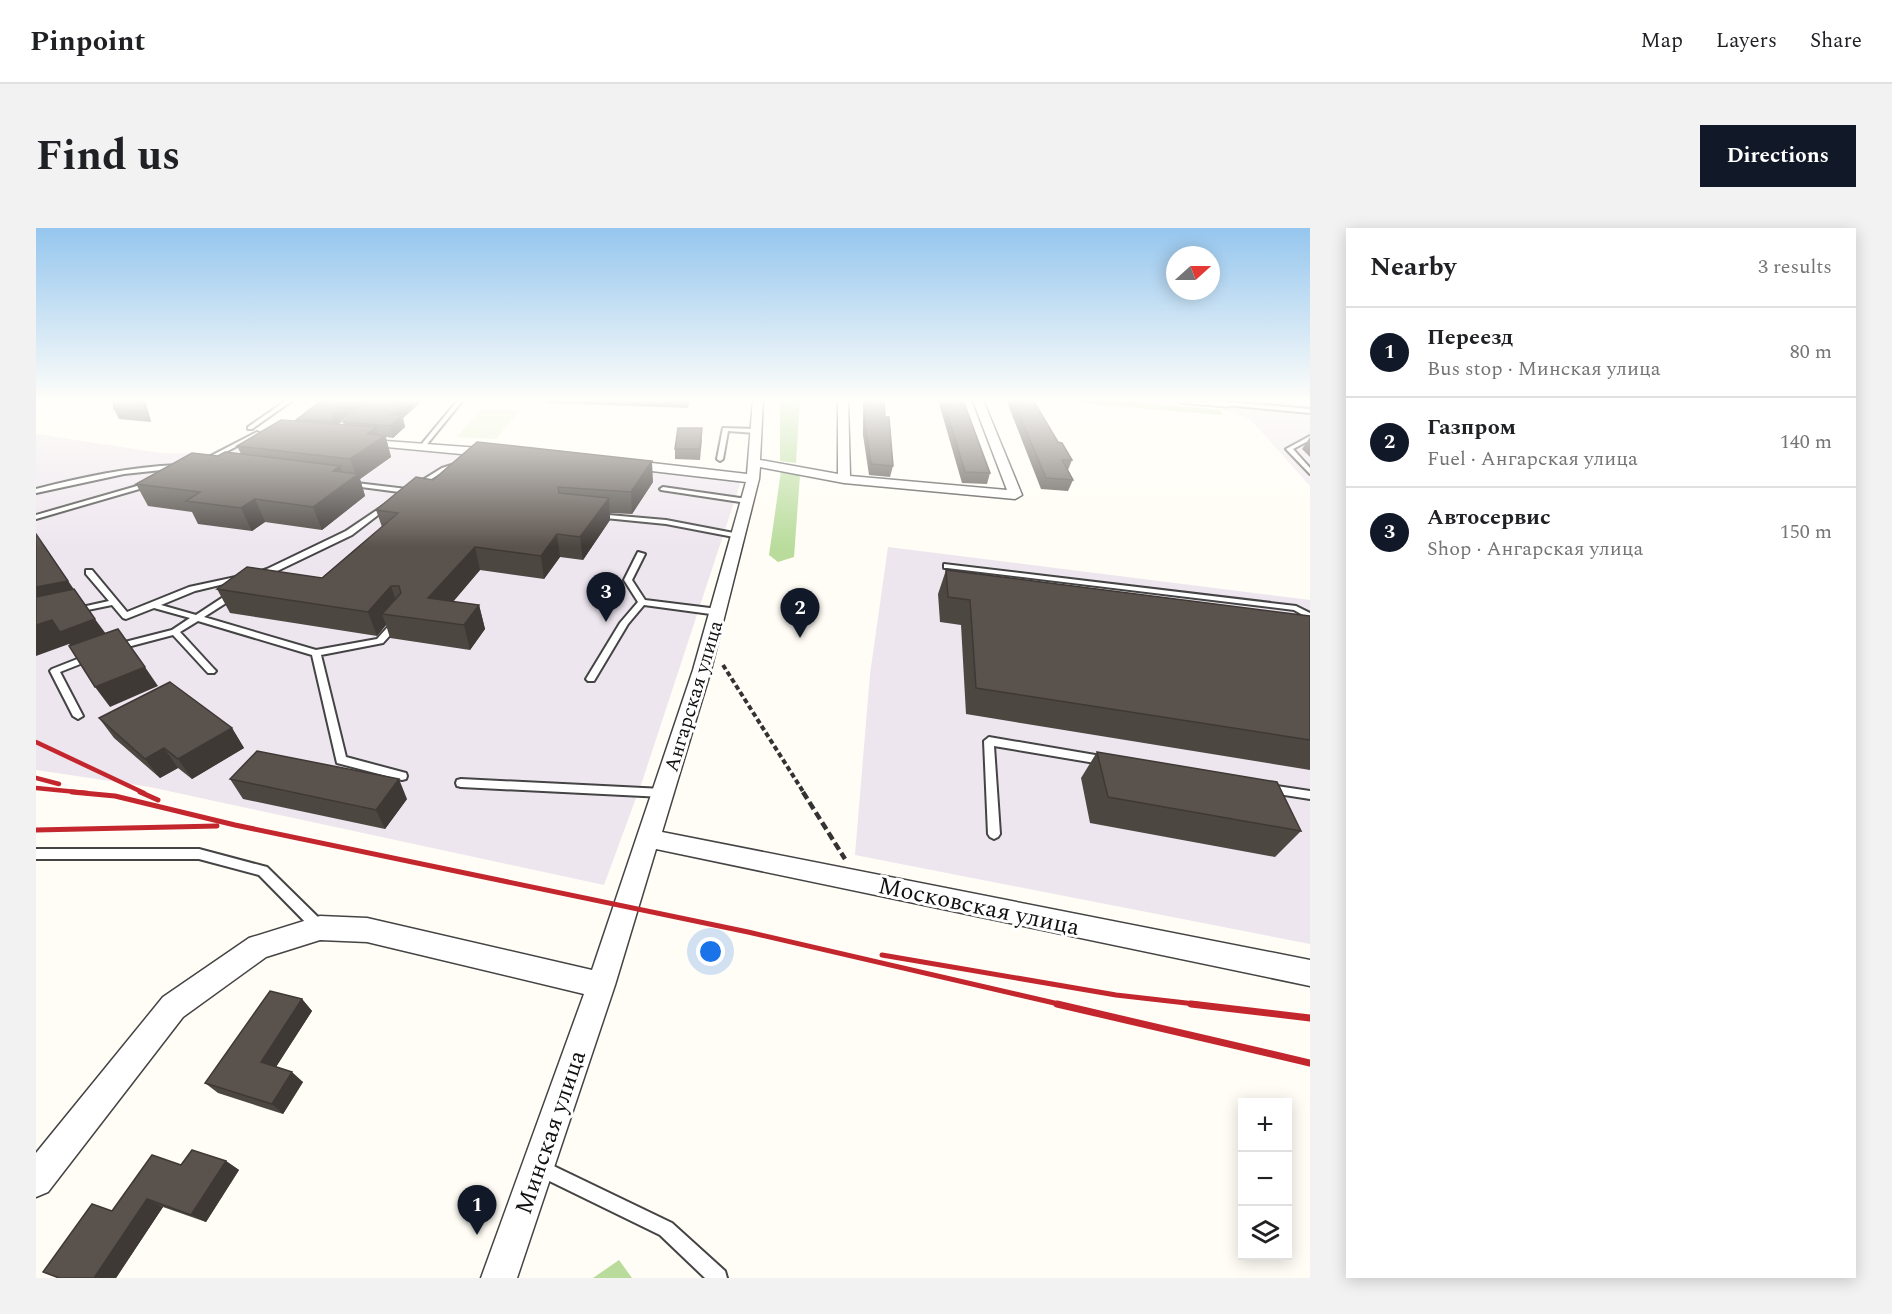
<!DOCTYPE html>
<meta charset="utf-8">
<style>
:root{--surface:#fff;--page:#f2f2f2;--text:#202124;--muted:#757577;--line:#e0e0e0;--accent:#111827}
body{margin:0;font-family:Spectral,serif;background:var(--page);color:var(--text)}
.controls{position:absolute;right:18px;bottom:18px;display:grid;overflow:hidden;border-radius:0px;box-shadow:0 3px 15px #0003}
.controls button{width:54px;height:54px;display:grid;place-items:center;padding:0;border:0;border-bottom:2px solid var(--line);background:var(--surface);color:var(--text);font:30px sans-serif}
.compass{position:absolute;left:1130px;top:18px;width:54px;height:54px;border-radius:50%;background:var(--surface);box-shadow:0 3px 15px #0003;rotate:69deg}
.you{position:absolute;left:675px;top:724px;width:21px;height:21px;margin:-15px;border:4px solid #fff;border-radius:50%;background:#1a73e8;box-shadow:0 0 0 9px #1a73e833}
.badge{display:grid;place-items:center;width:39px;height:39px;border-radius:50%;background:var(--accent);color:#fff;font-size:20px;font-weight:700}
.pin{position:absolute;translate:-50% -50px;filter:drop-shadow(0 2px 3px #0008)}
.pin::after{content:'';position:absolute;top:32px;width:21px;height:18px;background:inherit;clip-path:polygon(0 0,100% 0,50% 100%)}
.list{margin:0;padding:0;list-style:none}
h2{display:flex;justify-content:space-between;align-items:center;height:78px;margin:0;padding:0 24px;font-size:26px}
h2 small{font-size:20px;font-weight:400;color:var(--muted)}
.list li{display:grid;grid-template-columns:39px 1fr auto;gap:18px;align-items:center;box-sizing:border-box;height:90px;padding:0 24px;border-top:2px solid var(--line)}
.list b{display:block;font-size:22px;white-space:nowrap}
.list p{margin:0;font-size:20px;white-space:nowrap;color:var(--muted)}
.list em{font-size:20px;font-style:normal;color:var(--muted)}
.icon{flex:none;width:33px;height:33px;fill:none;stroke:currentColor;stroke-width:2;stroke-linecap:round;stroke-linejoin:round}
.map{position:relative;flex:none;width:1274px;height:1050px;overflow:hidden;border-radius:0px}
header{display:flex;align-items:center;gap:36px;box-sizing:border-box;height:84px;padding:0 30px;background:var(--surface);border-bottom:2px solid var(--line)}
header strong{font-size:28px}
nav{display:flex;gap:33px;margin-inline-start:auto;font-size:21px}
.intro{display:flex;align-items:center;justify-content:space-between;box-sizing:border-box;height:144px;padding:0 36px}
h1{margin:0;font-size:42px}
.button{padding:15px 27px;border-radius:0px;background:var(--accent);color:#fff;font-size:21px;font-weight:700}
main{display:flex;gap:36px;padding:0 36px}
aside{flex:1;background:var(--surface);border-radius:0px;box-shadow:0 3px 15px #0003}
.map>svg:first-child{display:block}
</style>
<header>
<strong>Pinpoint</strong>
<nav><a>Map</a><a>Layers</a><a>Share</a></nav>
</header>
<div class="intro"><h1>Find us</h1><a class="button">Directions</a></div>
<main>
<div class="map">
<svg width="1274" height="1050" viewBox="0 0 1274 1050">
<rect width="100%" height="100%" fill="#fffdf5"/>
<path fill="#eee6ef" d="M1173,172H1274V258L1215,192L1177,177Z
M0,206L125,225L186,226L224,207L657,245L701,252L704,256L607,551L568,657L114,559L0,542Z
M852,319L1274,372V716L819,627L834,446Z"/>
<path fill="#b9dc9c" d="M744,172H764L760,235L744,233Z
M1010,172H1073L1185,182L1186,187Z
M745,243L764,247L758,329L742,334L733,327Z
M583,1032L596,1050H557Z"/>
<path fill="#e6f2cf" d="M446,181L483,183L460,211L421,209Z"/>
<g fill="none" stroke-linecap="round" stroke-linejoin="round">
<defs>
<path id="service" d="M251,172H257L216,201H212V199Z
M422,172H427L388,220H384V218Z
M1192,174L1274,181V185L1190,177Z
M687,200L720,201L723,203L720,205L692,203L687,231L684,233L681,231Z
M221,204L224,206L223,207L168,235L163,234Z
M1274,208V212L1257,221L1274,240V246L1250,221Z
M422,235L424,236V238L410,242L382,259L377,258L406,240Z
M142,237L145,239L144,240L88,246L0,265V261C47,249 93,239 142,237Z
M115,254L118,256L117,257L0,291V287Z
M312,254L371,261L374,263L371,265L310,257L309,256Z
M627,259L711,271L714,273L711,275L625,262L624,261Z
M350,276L355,277L316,307L237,345L221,348L217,346L231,341L310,303Z
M561,286L630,292L703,306L707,308L703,310L630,296L559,289L558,288Z
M602,324L609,326L596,352L609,372L682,381L686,384L682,387L608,377L592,396L558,453H552L550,451L584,395L602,374L588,352Z
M908,336L1260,378L1274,385V391L1258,382L911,340H908Z
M50,342H56L91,384L153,359L209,347V351L159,363L125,377L160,387L195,364H201V368L168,389L280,422L341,411L358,392H364V396L347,415L285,427L310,529L370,545L371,548L370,551L366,552L301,535L276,427L162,393L144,404L178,441L180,443L178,445H172L137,407L80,422L77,421V417L136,402L154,390L118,380L90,391L87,390L76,377L37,385V381L73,373L50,346Z
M54,426L57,427L59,429L57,431L24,444L47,488L42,491L37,488L14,443L16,441Z
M953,509L1071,529L1076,533L1071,537L958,518L964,606L962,609L958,611L954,609L952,606L948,513Z
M425,551L627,561L631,562L633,565L631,568L627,569L425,559L421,558L420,555L421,552Z
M1234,557L1274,563V571L1230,564L1228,561L1230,558Z
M0,621H163L227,638L231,639L289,696L291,700L289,704L284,706L279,704L223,647L163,631H0Z
M503,931L636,995L689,1043L691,1050H669L624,1007L497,945L495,939L497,933Z"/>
<path id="minor" d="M717,172H727L724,232L802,246V172H812L814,248L971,262L937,173L947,172L986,267L979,271L808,255L724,239L723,251L675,442L626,604L1274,732V758L620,621L579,757L481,1050H445L548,766L331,714L284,712L230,729L147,789L12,964L0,969V925L127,769L213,710L284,688L331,690L556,742L657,442L710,254L590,240L584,236L590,232L711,246Z
M1140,172H1184L1197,176L1192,179L1145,175Z
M323,211L457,221L463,225L457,229L319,216L317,214Z"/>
</defs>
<use href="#service" stroke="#444" stroke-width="4"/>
<use href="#minor" stroke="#444" stroke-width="3"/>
<path stroke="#333" stroke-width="4" stroke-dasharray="5 3" stroke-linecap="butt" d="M687,437L768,565"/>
<path stroke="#333" stroke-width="4.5" stroke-dasharray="8 4" stroke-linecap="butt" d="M767,564L809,631"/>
<use href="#service" fill="#fff" fill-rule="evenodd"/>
<use href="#minor" fill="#fff" fill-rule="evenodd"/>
<path stroke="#c4262e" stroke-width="4.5" d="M0,514L108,565
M0,550L23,556
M0,560L51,565"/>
<path stroke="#c4262e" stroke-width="5" d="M36,564L79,568L199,597L712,704L1027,777
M104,564L122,572
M0,602L181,598
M846,727L1080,767L1168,777"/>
<path stroke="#c4262e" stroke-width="7" d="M1021,776L1274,835
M1155,776L1274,790"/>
</g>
<path fill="#4d4742" d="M109,172L115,194L83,191L78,181Z
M286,172H330L303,196L308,197L307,194L331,172H387L367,190L369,199L357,210L350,209L355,229L324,251L329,268L286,302L229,294L216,303L162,296L156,284L112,278L100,256L182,228L205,226L201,218L260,193V192Z
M510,172H654L652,180L511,175Z
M827,172H848L849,189L857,238L854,249L833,247L827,207Z
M902,172H927L954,245L951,256L926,255Z
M972,172H997L1022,214L1036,232L1032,242L1037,252L1032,263L1005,261L971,174Z
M1274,209V229L1266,221Z
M666,211L664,232L639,231V221Z
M397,252L617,254L596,286L574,285V292L547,332L524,329L508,351L444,342L417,374L443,377L449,401L434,422L354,410L350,397L341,408L194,385L181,361L286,350L346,299L340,282Z
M910,342L1274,388V542L930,486L925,397L904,394L902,366Z
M63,490L196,500L208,520L156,551L142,540L124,550L78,510Z
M1061,524L1265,603L1239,629L1054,595L1045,550Z
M194,551L371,571L349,601L207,571Z
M266,771L276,783L240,839L267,854L247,886L182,865L169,855Z
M190,933L203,942L170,994L127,979L80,1050H23L76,983L145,937Z"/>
<path fill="#3f3936" d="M107,172H109L115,194L110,184Z
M314,172H330L300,198V205L296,193L297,187Z
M372,172H387L367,190L369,199L357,210L354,198L355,187Z
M340,199L343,212L349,208L355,229L324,251L329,268L286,302L277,279L297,243L304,238L310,254L320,247L314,231L331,206Z
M616,233L617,254L596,286L595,264Z
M573,270L574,292L547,332L544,309Z
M219,271L229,294L216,303L205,280Z
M0,306L48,376L0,387Z
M521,306L524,329L508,351L505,328Z
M439,319L444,342L400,393L392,370Z
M355,358L363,382L346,386L350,397L341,408L332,384Z
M443,377L449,401L434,422L428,397Z
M59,391L76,414L42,428L33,416L0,428V397L16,392Z
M109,439L122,458L74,479L59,459Z
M196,500L208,520L156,551L142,531Z
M128,520L142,540L124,550L109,531Z
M363,551L371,571L349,601L340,582Z
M266,771L276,783L236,845L225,834Z
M256,844L267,854L247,886L236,876Z
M190,933L203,942L170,994L155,987Z
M111,971L127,979L80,1050H58Z"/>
<path fill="#5a524d" stroke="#3f3936" stroke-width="1.5" d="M77,172H107L110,184L78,181Z
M286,172H314L297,187L296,193L260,192Z
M331,172H372L355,187H366L354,198L307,194Z
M829,172H848L849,189H853L857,238L835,236L829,197Z
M907,172H927L954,245L929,244Z
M977,172H997L1022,214L1026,215L1036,232H1026L1037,252L1010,250Z
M245,192L340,199L331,206L349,208L314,231L201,218Z
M642,200H666L664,221H639Z
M441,214L616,233L595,264L522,259L523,265L573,270L544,309L521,306L505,328L439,319L392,370L443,377L428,397L346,386L365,365L363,358H355L332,384L181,361L211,339L286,350L362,285L340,282L380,249L397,252Z
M189,224L304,238L297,243L322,246L277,279L219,271L205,280L150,273L164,264L100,256L156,225L182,228Z
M0,306L32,353L0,359Z
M910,342L1274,388V512L940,460L934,372L912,369Z
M38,361L59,391L24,404L16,392L0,397V369Z
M82,401L109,439L59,459L33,418Z
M134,454L196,500L142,531L128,520L109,531L63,490Z
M221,523L363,551L340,582L194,551Z
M1061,524L1241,554L1265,603L1072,569Z
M234,763L266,771L225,834L256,844L236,876L169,855Z
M156,922L190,933L155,987L111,971L58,1050H23L7,1044L56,976L76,983L116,927L145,937Z"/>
<linearGradient id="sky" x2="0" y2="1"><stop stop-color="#95c6ee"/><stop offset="0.54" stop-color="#fffefa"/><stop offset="1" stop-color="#fffefa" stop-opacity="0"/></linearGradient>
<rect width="1274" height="319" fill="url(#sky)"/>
<g text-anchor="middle" stroke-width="6" stroke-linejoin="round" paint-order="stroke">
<g font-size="20" fill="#111" stroke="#fff">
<text transform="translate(657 468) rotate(-73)" y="7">Ангарская улица</text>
</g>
<g font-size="24" fill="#111" stroke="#fff">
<text transform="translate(943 678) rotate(12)" y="8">Московская улица</text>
<text transform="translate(514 904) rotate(-71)" y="8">Минская улица</text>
</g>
</g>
</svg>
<div class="controls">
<button>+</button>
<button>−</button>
<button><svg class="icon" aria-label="layers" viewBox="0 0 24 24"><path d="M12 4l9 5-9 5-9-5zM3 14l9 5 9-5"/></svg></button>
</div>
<svg class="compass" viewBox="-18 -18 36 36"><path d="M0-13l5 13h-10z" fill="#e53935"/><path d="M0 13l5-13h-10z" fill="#757577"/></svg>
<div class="you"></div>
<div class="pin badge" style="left:441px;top:1007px">1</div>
<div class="pin badge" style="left:764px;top:410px">2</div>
<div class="pin badge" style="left:570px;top:394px">3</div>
</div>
<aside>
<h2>Nearby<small>3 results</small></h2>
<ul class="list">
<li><span class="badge">1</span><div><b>Переезд</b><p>Bus stop · Минская улица</p></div><em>80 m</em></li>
<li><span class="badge">2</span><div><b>Газпром</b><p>Fuel · Ангарская улица</p></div><em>140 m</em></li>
<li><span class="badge">3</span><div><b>Автосервис</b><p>Shop · Ангарская улица</p></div><em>150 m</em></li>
</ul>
</aside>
</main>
